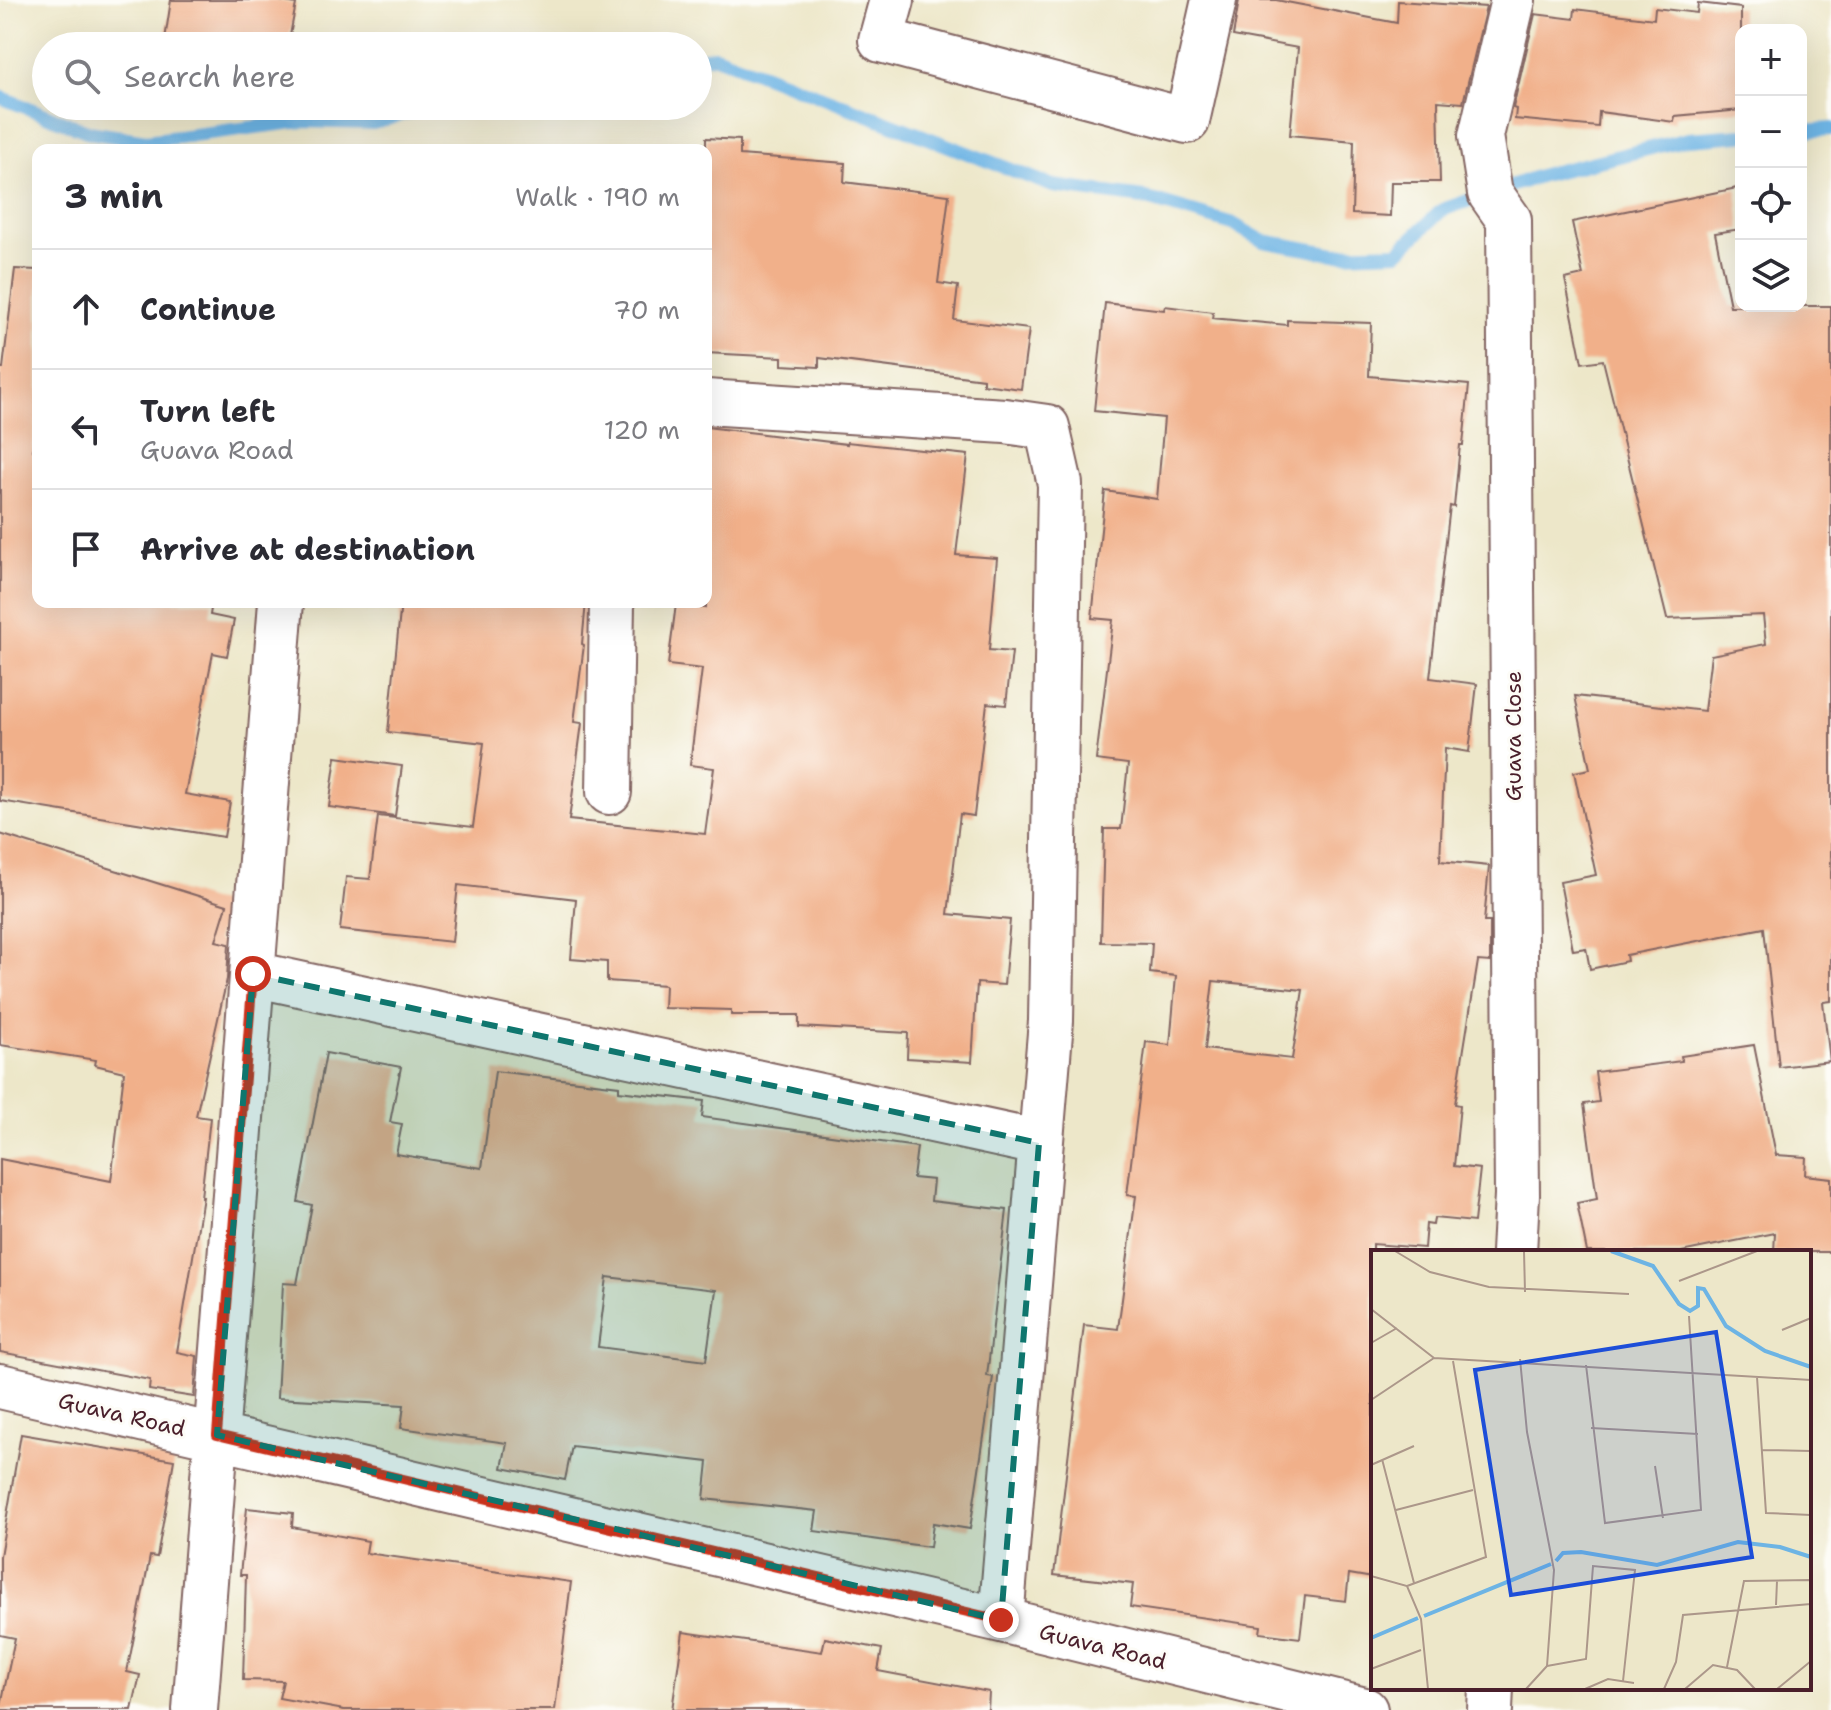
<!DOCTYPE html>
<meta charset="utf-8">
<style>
:root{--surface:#fff;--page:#f7f7f7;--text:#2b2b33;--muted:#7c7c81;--line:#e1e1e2}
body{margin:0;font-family:"Shantell Sans",sans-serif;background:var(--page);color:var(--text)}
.controls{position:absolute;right:24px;top:24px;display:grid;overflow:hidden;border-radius:16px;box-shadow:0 8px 32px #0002}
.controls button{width:72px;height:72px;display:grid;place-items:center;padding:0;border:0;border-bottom:2px solid var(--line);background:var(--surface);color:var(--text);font:40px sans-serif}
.stop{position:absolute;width:24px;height:24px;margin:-18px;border:6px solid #c8321e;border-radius:50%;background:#fff}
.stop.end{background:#c8321e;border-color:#fff;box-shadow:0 2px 8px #0008}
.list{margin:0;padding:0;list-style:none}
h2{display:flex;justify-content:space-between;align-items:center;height:104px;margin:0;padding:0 32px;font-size:34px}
h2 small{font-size:26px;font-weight:400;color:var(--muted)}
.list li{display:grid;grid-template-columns:52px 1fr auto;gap:24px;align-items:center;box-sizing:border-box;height:120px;padding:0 32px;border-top:2px solid var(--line)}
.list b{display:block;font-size:30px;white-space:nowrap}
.list p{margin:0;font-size:26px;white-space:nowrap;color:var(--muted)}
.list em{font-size:26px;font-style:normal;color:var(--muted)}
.icon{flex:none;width:44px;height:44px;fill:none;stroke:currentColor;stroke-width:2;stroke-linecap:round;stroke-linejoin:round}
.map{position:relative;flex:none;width:1831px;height:1710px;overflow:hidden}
.search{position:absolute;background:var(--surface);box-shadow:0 8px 32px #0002;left:32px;top:32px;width:680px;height:88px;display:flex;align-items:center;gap:20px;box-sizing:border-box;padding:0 28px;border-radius:44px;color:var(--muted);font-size:30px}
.panel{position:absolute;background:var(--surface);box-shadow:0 8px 32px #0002;left:32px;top:144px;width:680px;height:464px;border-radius:16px}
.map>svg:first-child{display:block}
</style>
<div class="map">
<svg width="1831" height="1710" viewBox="0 0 1831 1710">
<rect width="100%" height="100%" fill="#fdfcf7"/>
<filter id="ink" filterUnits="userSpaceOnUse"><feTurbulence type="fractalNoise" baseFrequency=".0125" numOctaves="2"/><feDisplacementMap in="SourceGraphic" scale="16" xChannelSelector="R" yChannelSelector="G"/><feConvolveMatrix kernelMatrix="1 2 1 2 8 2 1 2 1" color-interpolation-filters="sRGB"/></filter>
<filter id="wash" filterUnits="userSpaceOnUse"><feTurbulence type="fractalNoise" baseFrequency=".006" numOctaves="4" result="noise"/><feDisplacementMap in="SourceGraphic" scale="32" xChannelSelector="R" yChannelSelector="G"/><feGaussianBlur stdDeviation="1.8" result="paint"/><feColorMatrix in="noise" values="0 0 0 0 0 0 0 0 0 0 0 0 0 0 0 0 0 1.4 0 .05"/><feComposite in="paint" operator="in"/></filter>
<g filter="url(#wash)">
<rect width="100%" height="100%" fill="#ede7c9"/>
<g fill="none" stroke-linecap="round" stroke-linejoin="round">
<path stroke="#6db4e4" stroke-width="14" d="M698,58L715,56L1053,186L1144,198L1233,224L1263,241L1335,254L1398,252L1442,210L1542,175L1688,139L1741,135
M0,97L89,132L146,141L303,121L373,123L430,106
M1801,131L1831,129"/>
</g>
<g id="blocks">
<path fill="#f1b08a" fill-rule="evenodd" d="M171,0H275L296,4L288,46H164Z
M1239,0H1276L1397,23L1398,1L1486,7L1463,103L1438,101L1440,182H1391L1390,216L1352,214L1354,141L1290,135L1298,48L1233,36Z
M1698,3L1741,8V110L1675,116L1674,122L1599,112L1598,127L1515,119L1516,109L1513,108L1535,14L1574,19L1575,9L1654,19L1655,8L1697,13Z
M706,138L740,140V155L845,163L844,182L949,195L938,283L958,286L954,320L1029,329L1021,389L983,384V379L819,358V367L782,365V357L706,353Z
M1737,188L1741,229L1715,233L1730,306H1831V1001L1823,1002L1830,1061L1779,1067L1764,928L1626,955L1627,961L1590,969L1586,948L1573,950L1560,882L1596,875L1574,772L1590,769L1575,696L1704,711L1711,655L1766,644L1763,615L1667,619L1603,360L1582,363L1565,279L1583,275L1572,222Z
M15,269L38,270V412L33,450L38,451V602H212L210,615L234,620L227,656L213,653L185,794L230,802L224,837L0,801V368H3Z
M1105,303L1164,310L1165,306L1213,312L1212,318L1287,325V320L1371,323L1369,376L1469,385L1463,445H1460L1454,507L1450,506L1430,678L1477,684L1469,752L1445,748L1440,861L1489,866L1484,922H1490V962L1478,961L1455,1104L1460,1105L1454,1166L1480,1169L1474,1222L1434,1218L1433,1225L1426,1224L1424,1248L1373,1244V1578L1349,1574L1346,1601L1305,1596L1300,1638L1260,1633L1261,1626L1130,1607L1133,1584L1054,1575L1084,1325L1118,1329L1136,1196L1127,1195L1146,1042L1170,1045L1176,976L1150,973L1152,943L1101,942L1104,829H1121L1128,764L1096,760L1113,620L1092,618L1105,491L1157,499L1164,418L1094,411ZM1213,981L1303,990L1292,1059L1205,1049Z
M706,427L847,444V442L968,455L956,555L997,558L989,650L1012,652L1006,705L987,703L974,816L960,814L948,914L1010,920L1004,985L977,983L972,1062L907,1058L908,1033L799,1027V1015H731V1010L664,1008L665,985L607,981V962L571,959L576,899L458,885L452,942L340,930L346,877L370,879L378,816L473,827L484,743L388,732L401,602H586L582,644L584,645L574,722L582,723L569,820L705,834L714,768L690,765L702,669L668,665L676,604L706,608Z
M336,757L402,766L395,816L329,807Z
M0,834L227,905L216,941L229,944L227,979L196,1116L210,1118L201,1197H203L177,1352L197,1356L194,1397L149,1390L150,1380L0,1352V1159L111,1181L124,1072L95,1065L96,1060L0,1045Z
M1754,1045L1776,1155L1806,1157L1805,1175L1831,1178V1252H1774L1775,1233L1681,1252H1587L1577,1203L1597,1199L1584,1104L1599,1102L1595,1072L1682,1061L1681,1056Z
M326,1053L401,1067L390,1122L402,1124L396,1154L482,1168L495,1071L619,1086V1091L704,1101L702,1117L917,1147L913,1178L933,1180L931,1201L1007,1210L987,1376L993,1377L970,1529L933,1523L930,1547L814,1531L817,1511L704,1499L708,1462L572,1446L565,1480L502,1468L507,1443L401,1428L404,1405L277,1398L283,1283L297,1284L312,1205L298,1202ZM607,1277L716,1290L706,1361L598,1347Z
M21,1434L174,1460L157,1557L150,1556L127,1672L140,1675L132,1710H0L15,1638L0,1635V1556Z
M247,1508L293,1513L292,1527L368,1541L366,1553L571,1582L555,1710H344L279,1698L283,1681L243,1680L246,1575H240Z
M683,1632L822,1652L825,1638L882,1649L878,1671L989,1692L988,1710H672Z"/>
</g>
</g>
<g filter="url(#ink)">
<use href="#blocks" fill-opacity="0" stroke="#836562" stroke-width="2"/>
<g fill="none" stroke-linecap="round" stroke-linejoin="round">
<defs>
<path id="minor" d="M892,0L881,40L1187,121L1214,0
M1513,0L1481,136L1490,193L1509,220L1517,1195L1514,1252
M706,402L1005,421L1047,427L1060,484L1051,1021L1001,1620
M609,792L612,602
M253,974L1039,1143
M0,1386L1001,1620L1365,1710
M195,1710L281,602
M1490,1710L1491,1688"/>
</defs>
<use href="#minor" stroke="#836562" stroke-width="48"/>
<use href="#minor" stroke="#fff" stroke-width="44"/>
</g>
</g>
<g fill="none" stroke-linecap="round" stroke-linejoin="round" filter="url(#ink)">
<path stroke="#c8321e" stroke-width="10" d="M253,974L217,1435L1001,1620"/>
</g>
<path fill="#0f766e" fill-opacity="0.2" stroke="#0f766e" stroke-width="6" stroke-dasharray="16 10" stroke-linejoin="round" d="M253,974L1039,1143L1001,1620L217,1435Z"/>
<g text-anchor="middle" stroke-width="6" stroke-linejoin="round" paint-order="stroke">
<g font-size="22" fill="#4a1f2b" stroke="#fdfcf7">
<text transform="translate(1513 736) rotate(-90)" y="8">Guava Close</text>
<text transform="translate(122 1414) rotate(13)" y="8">Guava Road</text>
<text transform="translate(1103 1646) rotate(14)" y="8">Guava Road</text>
</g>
</g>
<g transform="translate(1371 1250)">
<rect width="440" height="440" fill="#ede7c9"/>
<path fill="none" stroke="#6db4e4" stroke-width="4" d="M240,1L282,16L308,54L319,61L327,56V38L333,39L355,76L394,101L440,117M185,311L192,303L210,302L286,315L367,292L409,297L440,307M53,366L180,314M0,388L47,368"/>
<path fill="none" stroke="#ac978a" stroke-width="2" d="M24,1L59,22L118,37L258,44M153,1L154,42M308,31L386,1M0,59L63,108M411,80L440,68M0,93L26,78M149,109L156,182L183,320L176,416L155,439M215,115L234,273L330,260L318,66M386,127L395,263L440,265M0,150L63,108L440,130M220,178L327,184M391,200L440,201M11,209L43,333M0,215L43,196M284,216L292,268M25,260L102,240M0,326L36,336L50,369L57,439M36,336L115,307L82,111M405,355L406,331M440,359V330M176,416L215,409L222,316L264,320L252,431M356,417L373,331L440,330M0,419L50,400M214,439L237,429L263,433M293,439L305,412L312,365L440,354M314,439L342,415L366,420L384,439M406,439L440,411"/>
<path fill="#1d4ed8" fill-opacity="0.15" stroke="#1d4ed8" stroke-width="4" d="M345,82L381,307L140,345L104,120Z"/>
<rect width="440" height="440" fill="none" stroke="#4a1f2b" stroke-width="4"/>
</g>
</svg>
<div class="controls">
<button>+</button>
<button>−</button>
<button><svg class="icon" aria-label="locate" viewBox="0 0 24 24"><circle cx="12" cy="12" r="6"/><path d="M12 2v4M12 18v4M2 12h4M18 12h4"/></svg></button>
<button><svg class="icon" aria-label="layers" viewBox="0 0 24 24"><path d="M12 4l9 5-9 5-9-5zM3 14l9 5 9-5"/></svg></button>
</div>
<div class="stop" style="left:253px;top:974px"></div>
<div class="stop end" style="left:1001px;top:1620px"></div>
<div class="search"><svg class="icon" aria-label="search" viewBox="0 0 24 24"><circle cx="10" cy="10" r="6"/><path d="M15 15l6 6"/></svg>Search here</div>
<section class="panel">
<h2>3 min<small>Walk · 190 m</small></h2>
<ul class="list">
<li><svg class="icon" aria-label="ahead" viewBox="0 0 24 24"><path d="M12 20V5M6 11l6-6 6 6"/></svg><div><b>Continue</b></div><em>70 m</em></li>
<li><svg class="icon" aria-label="left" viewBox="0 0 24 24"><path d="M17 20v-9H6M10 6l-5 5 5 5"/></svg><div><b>Turn left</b><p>Guava Road</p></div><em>120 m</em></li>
<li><svg class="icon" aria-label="arrive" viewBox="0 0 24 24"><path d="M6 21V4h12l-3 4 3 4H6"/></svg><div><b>Arrive at destination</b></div></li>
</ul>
</section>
</div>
